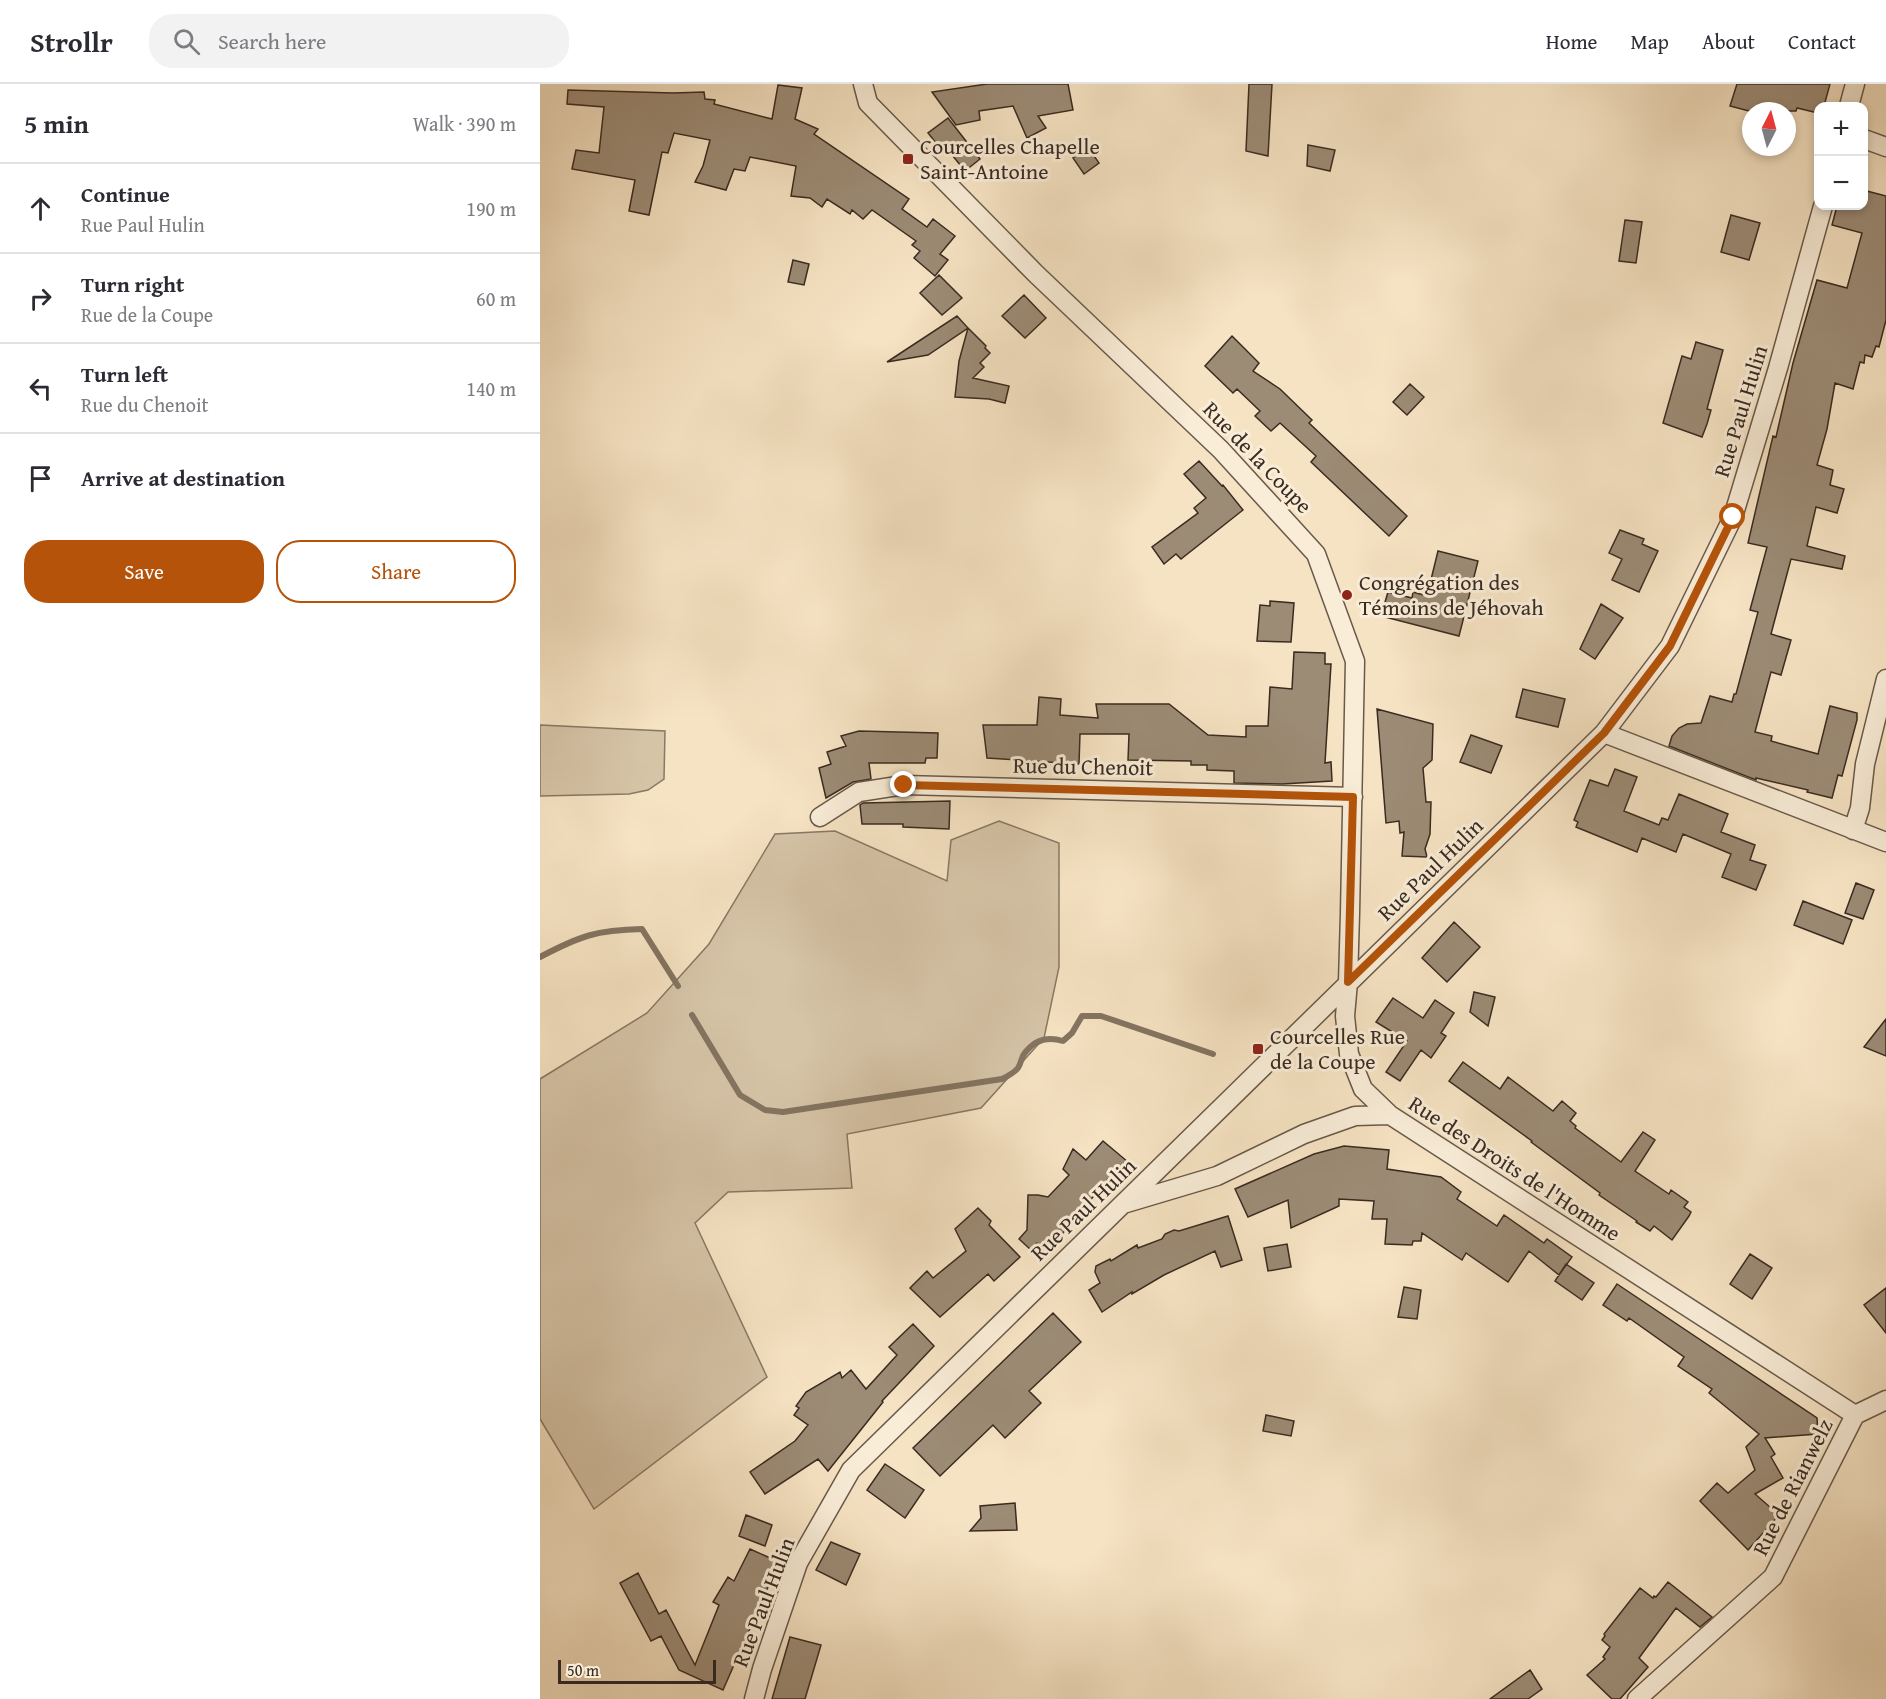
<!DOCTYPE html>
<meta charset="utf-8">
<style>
:root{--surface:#fff;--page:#f2f2f3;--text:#2b2b33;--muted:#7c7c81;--line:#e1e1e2;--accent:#b45309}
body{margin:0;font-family:"Gentium Book Plus",serif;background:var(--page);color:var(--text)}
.controls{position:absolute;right:18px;top:18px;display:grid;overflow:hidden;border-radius:12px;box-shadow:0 3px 9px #0003}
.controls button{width:54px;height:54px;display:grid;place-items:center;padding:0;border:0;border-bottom:2px solid var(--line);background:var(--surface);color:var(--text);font:30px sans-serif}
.compass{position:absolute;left:1202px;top:18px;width:54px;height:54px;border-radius:50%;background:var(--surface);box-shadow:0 3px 9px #0003;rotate:6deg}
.scale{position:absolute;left:18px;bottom:15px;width:158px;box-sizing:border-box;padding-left:6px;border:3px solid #3a2b21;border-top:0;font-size:16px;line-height:21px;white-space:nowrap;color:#3a2b21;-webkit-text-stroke:4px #f9edd8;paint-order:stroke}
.stop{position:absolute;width:18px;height:18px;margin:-14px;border:4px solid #b45309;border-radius:50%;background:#fff}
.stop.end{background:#b45309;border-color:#fff;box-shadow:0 2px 6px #0008}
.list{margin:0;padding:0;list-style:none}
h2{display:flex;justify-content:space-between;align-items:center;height:78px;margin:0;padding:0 24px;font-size:26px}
h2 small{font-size:20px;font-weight:400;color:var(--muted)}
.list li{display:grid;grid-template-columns:39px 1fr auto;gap:18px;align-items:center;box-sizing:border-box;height:90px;padding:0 24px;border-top:2px solid var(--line)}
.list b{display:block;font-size:22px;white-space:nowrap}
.list p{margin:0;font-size:20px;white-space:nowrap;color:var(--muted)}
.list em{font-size:20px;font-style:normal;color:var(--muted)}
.actions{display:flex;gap:12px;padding:18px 24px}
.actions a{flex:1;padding:14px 0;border:2px solid var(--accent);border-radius:24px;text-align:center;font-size:21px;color:var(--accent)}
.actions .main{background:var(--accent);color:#fff}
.icon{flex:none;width:33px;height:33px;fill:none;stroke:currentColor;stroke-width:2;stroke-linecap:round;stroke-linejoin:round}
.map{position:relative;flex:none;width:1346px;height:1615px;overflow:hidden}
header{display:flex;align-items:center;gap:36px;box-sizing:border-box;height:84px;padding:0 30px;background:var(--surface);border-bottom:2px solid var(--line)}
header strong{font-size:28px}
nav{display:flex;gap:33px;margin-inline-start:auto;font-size:21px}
.search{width:420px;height:54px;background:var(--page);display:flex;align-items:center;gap:15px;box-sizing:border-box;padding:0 21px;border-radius:24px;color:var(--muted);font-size:22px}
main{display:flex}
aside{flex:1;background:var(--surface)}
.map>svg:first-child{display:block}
</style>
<header>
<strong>Strollr</strong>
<div class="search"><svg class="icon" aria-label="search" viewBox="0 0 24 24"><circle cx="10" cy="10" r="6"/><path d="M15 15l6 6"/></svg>Search here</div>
<nav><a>Home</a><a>Map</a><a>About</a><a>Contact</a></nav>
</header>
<main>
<aside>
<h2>5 min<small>Walk · 390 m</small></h2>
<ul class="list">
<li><svg class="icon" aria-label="ahead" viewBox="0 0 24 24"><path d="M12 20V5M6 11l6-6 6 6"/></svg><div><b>Continue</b><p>Rue Paul Hulin</p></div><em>190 m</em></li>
<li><svg class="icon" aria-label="right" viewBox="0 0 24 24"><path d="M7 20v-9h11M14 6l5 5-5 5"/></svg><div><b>Turn right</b><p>Rue de la Coupe</p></div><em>60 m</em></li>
<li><svg class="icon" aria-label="left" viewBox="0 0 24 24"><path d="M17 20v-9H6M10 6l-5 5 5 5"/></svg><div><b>Turn left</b><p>Rue du Chenoit</p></div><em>140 m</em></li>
<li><svg class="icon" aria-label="arrive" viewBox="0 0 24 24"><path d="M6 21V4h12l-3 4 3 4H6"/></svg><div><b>Arrive at destination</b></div></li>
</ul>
<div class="actions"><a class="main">Save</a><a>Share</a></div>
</aside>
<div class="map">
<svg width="1346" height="1615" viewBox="0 0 1346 1615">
<rect width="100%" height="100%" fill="#f6e3c3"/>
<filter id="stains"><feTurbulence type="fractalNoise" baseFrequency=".00333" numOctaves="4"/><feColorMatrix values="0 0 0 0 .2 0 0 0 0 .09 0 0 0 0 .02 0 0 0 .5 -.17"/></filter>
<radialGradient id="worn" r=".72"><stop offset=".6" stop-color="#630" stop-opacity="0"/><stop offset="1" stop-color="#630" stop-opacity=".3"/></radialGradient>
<path fill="#d6c4a7" stroke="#887864" stroke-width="1.5" d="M0,641L125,647L124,695L108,706L89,710L0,712Z
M459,737L519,759V883L504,954L441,1024L307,1050L312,1104L188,1108L155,1139L227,1293L54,1425L0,1335V995L107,929L169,860L235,750L295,747L407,797L411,756Z"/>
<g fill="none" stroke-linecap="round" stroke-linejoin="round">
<path stroke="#847461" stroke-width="6" d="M0,873C40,852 56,846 102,845L138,902
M152,931L200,1011L225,1026L243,1028L462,995C468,992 474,989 478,984C481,980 481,974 484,970C494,956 507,952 523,957L532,949L542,932H561L673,970"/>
</g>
<path fill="#9c8b75" stroke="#3a2b21" stroke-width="1.5" d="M447,0H528L533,26L498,32L506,44L487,54L473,22L439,27L440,36L416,41L392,8Z
M709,0H732L728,72L706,67Z
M1197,0H1290L1284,22H1278V29L1257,24L1256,27H1209L1190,22Z
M238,1L262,4L255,35L278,45L274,50L369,115L362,125L387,143L393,135L415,152L400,170L408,176L395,192L374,174L380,167L372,161L376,157L332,126L323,135L312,126L310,130L287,115L282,123L270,114L251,112L256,82L210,73L205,87L194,85L186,106L155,98L163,82L170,56L134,49L128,69L122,68L109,131L89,127L95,96L32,85L36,66L59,69L64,23L27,20L28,6L133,9L164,8L165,15L175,16L174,20L232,35Z
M408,34L440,75L425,87L404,61L400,64L388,49Z
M768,61L795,66L790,87L767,82Z
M548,63L559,79L544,90L533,74Z
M1323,106L1346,112V236L1339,263L1336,262L1332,273L1325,271L1324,279L1320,278L1313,305L1295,299L1287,345L1277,381L1293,386L1290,401L1304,405L1297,429L1276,423L1267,462L1305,472L1302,485L1251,475L1231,550L1251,556L1241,591L1231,588L1215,648L1232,652L1231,657L1278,670L1290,622L1317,629V636L1302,692L1298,691L1292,714L1267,708L1268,706L1216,694V696L1129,662L1132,652L1139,644L1147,640L1161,639L1170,612L1192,618L1194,610H1196L1218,528L1210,526L1227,463L1208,459L1233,352L1236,353L1253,279L1277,196L1307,204L1322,149L1292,141L1297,122H1323Z
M1191,131L1220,139L1209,176L1181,168Z
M1085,136L1102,138L1096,179L1079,177Z
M253,176L269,180L264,201L248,198Z
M399,191L422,214L402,231L380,209Z
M484,211L506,234L485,254L462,232Z
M417,232L428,244L388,271L347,278Z
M428,244L446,262L445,264L450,269L440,279L444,283L433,294L469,302L465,319L449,315L415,313L419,277Z
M692,252L719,279L713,287L740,305L772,336L769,339L867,432L849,452L771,378L776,372L740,339L731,347L715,332L720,327L697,305L693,309L665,282Z
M1156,258L1183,266L1167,325L1171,326L1167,340L1162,353L1123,339L1142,272L1151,275Z
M870,300L884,313L867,331L853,318Z
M659,377L682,402L683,401L703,426L641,475L636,470L624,480L612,463L658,429L654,424L666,414L644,390Z
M1080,446L1104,455L1102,460L1118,467L1099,508L1072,496L1082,475L1069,469Z
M898,467L938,477L919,552L841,532L848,508L872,514L873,508L887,512Z
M730,517L754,519L751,558L717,557L720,521L730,522Z
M1061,520L1083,534L1055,575L1040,565Z
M754,568L785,569V580H791L785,679L791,678L792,697L742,700L694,699V687L667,686V681H651V677L588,676L589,650H540L539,680L447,674L443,641H497L499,613L521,615L520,631L558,634L556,620H629L668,651L706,653V642H728L730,603L752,605Z
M983,605L1025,615L1018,643L976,633Z
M837,625L893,640L892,676L883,684L886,718H891L890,750L885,765L887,773L862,772L864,748L860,749L859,737L846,739Z
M319,647L398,649L397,674H386L385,679H329L331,695L313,698L286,714L279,684L291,680L287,668L306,662L301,652Z
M931,651L962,662L951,689L920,678Z
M1075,685L1097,693L1084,727L1119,741L1122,734L1128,736L1139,710L1188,730L1181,748L1215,761L1210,776L1226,781L1216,806L1182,793L1191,770L1143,750L1136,768L1102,754L1097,768L1036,743L1038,738L1034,736L1050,696L1068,702Z
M410,717L409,745L363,743V740H322L320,721L323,719Z
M1316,799L1334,806L1323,835L1305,829Z
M1263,817L1312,836L1303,860L1254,841Z
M914,838L940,863L907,898L882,874Z
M934,908L955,913L948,942L930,928Z
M853,914L883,934L895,916L914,929L901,949L906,952L891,974L881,966L860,997L846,988L867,957L836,938Z
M1346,935V972L1324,963Z
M923,978L960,1005L968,993L1013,1027L1022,1017L1036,1029L1030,1037L1036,1042L1035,1044L1081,1078L1103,1048L1115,1056L1095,1087L1129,1110L1131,1106L1148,1118L1144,1123L1151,1128L1149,1132L1132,1156L1114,1142L1110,1147L1096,1138L1097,1137L1059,1111L1060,1109L991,1058L992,1057L909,997Z
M563,1057L588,1078L577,1092L573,1089L507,1168L497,1159L491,1166L479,1155L487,1146L488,1111H498L508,1113L529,1091L523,1085L533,1065L546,1076Z
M804,1062L849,1066L847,1085L901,1093L921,1108L917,1115L957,1142L964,1131L1004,1159L1007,1155L1032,1173L1019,1191L989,1167L968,1198L926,1169L922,1176L882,1149L881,1157H873L872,1161L845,1160L847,1135H832L834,1117L799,1115V1122L751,1144L748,1116L708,1133L695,1105L774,1070Z
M438,1124L451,1137L449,1141L480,1173L454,1197L448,1190L400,1233L370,1204L387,1187L393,1194L426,1167L415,1145Z
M688,1132L702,1176L681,1183L675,1167L624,1191L592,1210V1208L562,1228L549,1206L560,1199L555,1188L556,1182L570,1175L571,1177L597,1161L598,1164L622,1155L625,1150L634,1146L639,1147Z
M747,1160L751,1183L728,1187L724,1164Z
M1210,1170L1232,1184L1212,1215L1190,1200Z
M1026,1180L1054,1199L1042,1216L1015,1197Z
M1077,1200L1277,1334L1278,1350L1225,1354L1235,1370L1231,1373L1243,1394L1215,1410L1239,1431L1208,1466L1160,1417L1177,1399L1188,1409L1215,1386L1206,1363L1219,1350L1169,1309L1172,1305L1138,1282L1144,1273L1089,1234L1087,1237L1063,1221Z
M864,1203L881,1206L877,1235L858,1233Z
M1346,1204V1249L1324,1221Z
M513,1229L541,1258L489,1307L501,1319L465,1354L453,1341L400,1392L373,1364Z
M373,1240L394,1262L342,1317L343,1318L288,1387L278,1375L225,1410L210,1388L255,1357L268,1341L254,1331L259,1324L256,1322L266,1308L300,1288L302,1294L311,1286L326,1305L357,1271L349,1263Z
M726,1331L754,1337L751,1352L723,1347Z
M345,1380L384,1406L365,1434L327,1406Z
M475,1419L477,1446L430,1447L441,1434L440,1422Z
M206,1431L232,1441L225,1462L199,1452Z
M291,1458L320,1470L306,1501L276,1486Z
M210,1465L239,1478L183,1606L139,1586L121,1552L111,1557L80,1499L98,1489L119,1530L126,1526L155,1581L179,1521L173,1518L188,1493L194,1497Z
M1128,1498L1172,1533L1160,1543L1136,1524L1099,1574L1108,1583L1080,1615H1072L1047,1591L1065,1575L1063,1573L1070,1563L1062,1556L1065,1552L1064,1550L1100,1504L1113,1514L1114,1512L1116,1513Z
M250,1553L281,1561L265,1615H232Z
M990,1586L1002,1605L988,1615H950Z"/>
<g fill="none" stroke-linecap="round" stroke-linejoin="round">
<defs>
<path id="street" d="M323,0L328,19L496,190L681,366L776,470L815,577L810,829L808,898L805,932L809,970L823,1005L850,1031L1315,1331
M1309,22L1315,0
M1324,55L1346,63
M1064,649L1346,758
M280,733L319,708L364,701L813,713
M1313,746L1320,724L1325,680L1346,595
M583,1120L677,1092L764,1050L815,1032L850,1031
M214,1615L222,1585L258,1479L311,1386L1064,649L1130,562L1193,433L1238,284L1283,122
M1097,1615L1233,1493L1315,1331L1346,1316"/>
</defs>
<use href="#street" stroke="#69594a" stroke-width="21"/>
<use href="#street" stroke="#f9edd8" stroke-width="18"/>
</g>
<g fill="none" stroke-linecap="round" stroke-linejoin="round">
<path stroke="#b45309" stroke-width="8" d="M364,701L813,713L808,898L1064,649L1130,562L1193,433"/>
</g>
<g fill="#8f2418" stroke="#f9edd8" stroke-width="2">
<rect x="362" y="69" width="12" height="12" rx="3"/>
<circle cx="807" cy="511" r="6"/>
<rect x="712" y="959" width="12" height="12" rx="3"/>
</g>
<g text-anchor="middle" stroke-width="6" stroke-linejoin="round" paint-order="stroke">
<g font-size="22" fill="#3a2b21" stroke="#f9edd8" text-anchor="start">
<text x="380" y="70">Courcelles Chapelle<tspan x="380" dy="25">Saint-Antoine</tspan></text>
<text x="819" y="506">Congrégation des<tspan x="819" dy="25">Témoins de Jéhovah</tspan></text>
<text x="730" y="960">Courcelles Rue<tspan x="730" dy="25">de la Coupe</tspan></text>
</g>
<g font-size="22" fill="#3a2b21" stroke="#f9edd8">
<text transform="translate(1200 327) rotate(-73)" y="8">Rue Paul Hulin</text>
<text transform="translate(718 373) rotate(46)" y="8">Rue de la Coupe</text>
<text transform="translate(543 682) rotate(1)" y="8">Rue du Chenoit</text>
<text transform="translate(890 785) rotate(-44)" y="8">Rue Paul Hulin</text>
<text transform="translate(975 1084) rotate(33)" y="8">Rue des Droits de l'Homme</text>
<text transform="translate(543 1125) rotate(-44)" y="8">Rue Paul Hulin</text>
<text transform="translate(1252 1403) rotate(-63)" y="8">Rue de Rianwelz</text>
<text transform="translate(223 1518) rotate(-69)" y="8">Rue Paul Hulin</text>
</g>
</g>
<rect width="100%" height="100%" filter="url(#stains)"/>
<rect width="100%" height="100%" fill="url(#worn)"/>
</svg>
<div class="controls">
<button>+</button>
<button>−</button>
</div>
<svg class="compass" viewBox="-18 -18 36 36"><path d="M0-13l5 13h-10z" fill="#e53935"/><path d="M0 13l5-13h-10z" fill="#7c7c81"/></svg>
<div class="scale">50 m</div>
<div class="stop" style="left:1193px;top:433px"></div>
<div class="stop end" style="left:364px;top:701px"></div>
</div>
</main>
